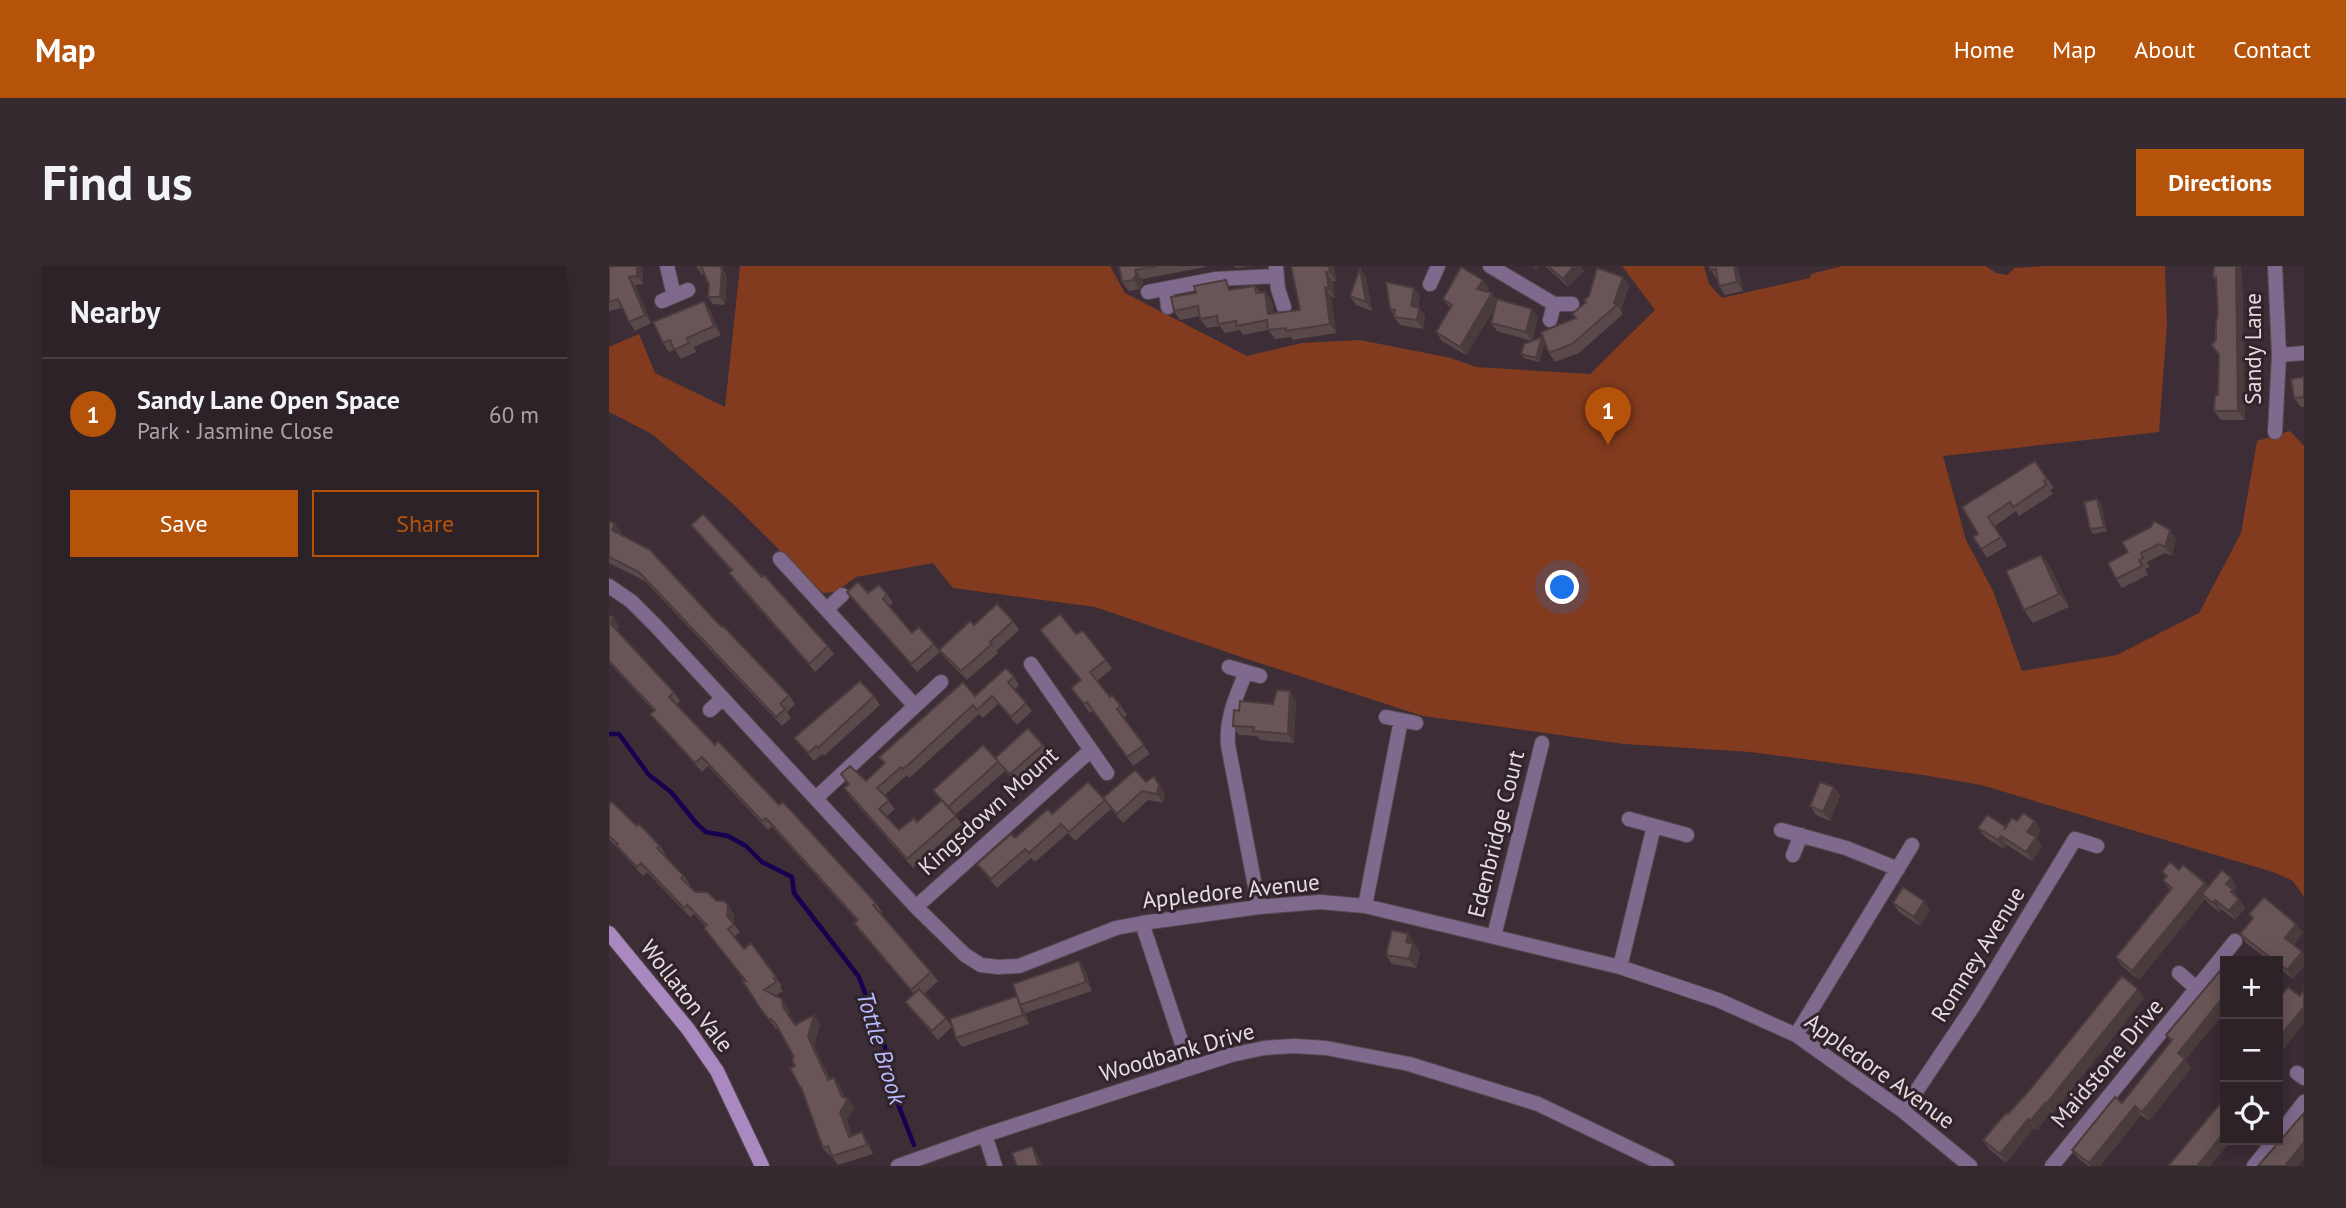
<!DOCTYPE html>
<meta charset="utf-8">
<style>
:root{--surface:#2d2228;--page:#352a30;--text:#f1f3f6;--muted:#a7a4a8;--line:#483f45;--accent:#b45309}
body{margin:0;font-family:"PT Sans",sans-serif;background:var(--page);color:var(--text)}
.controls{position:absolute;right:21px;bottom:21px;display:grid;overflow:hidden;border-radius:0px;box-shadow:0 4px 18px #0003}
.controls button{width:63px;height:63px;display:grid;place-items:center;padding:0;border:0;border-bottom:2px solid var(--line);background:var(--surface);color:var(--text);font:35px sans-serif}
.you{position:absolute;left:954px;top:322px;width:24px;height:24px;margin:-18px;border:5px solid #fff;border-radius:50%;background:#1a73e8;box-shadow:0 0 0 10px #1a73e833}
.badge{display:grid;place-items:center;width:46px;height:46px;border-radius:50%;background:var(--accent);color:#fff;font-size:23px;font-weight:700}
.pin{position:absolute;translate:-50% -58px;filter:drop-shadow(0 2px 4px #0008)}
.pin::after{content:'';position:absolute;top:37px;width:24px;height:21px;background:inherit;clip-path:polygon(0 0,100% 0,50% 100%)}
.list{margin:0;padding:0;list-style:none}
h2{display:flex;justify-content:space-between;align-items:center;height:91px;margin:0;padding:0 28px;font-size:30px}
h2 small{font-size:23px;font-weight:400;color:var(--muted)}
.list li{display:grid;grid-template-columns:46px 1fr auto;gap:21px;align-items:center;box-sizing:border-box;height:112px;padding:0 28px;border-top:2px solid var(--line)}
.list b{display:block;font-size:26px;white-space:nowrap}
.list p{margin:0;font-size:23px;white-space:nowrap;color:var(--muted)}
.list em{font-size:23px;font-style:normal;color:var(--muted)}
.actions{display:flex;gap:14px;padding:21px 28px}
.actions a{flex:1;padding:16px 0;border:2px solid var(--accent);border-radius:0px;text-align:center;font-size:24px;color:var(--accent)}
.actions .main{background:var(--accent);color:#fff}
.icon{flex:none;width:38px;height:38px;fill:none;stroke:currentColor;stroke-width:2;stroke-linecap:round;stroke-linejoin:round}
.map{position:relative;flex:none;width:1695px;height:900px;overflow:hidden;border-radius:0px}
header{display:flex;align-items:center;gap:42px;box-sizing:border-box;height:98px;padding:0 35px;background:var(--accent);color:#fff}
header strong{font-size:33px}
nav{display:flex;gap:38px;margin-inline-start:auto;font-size:24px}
.intro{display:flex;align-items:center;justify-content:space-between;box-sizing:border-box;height:168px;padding:0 42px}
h1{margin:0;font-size:49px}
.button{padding:18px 32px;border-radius:0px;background:var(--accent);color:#fff;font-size:24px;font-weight:700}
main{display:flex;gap:42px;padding:0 42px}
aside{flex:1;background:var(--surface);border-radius:0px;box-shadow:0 4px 18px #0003}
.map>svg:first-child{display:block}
</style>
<header>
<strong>Map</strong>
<nav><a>Home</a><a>Map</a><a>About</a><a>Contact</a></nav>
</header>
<div class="intro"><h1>Find us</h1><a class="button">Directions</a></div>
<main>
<aside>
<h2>Nearby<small></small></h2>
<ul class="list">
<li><span class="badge">1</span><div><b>Sandy Lane Open Space</b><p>Park · Jasmine Close</p></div><em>60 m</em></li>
</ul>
<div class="actions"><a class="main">Save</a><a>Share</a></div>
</aside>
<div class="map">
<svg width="1695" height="900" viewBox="0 0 1695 900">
<rect width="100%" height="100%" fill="#3c2d36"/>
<path fill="#823b1f" d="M131,0H501L516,27L638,90L693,77L751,74L842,92L867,101L981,108L1046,44L1013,0H1095L1100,18L1113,32L1201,12L1202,8L1233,0H1377L1387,7L1398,9L1406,2L1436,0H1556L1558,58L1550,166L1334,190L1357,274L1384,325L1413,405L1508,389L1590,347L1632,267L1648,175L1681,165L1695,180V631L1684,615L1664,606L1372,519L1314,509L1142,486L1015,478L814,450L641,394L486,341L344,322L324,297L247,311L226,326L214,327L122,236L43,168L0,146V81L30,68L46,107L116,141Z"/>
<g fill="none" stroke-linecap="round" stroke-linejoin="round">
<path stroke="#160050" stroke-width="4.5" d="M0,468H10L40,509L62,526L88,558L97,566L119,570L137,580L153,596L183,611L185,627L250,711L276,781L282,820L305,879"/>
<defs>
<path id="street" d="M58,0L65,30
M667,0L669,23L675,41
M881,0L945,38H963
M821,18L829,0
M557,23L559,41
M539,26L607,13L668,10
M53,35L79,24
M941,54L945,38
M1670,89L1695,87
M1666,166L1670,89L1666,0
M171,293L306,440
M0,320L22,335L46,359L307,641L356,689L372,699L389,701L410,700L507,662L533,657L650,641L711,636L756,640L1011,701L1109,734L1187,769L1294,845L1361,900
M218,343L233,329
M422,398L498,507
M620,401L651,410
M637,406C627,431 617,452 619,479L650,641
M101,444L114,432
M777,451L807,457
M207,532L332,416
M1020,553L1078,569
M1172,564L1237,582L1289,603
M1184,589L1192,569
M756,640L792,454
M307,641L482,484
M533,657L581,802
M885,670L933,477
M1011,701L1045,560
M1570,707L1588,723
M1187,769L1303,579
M1688,807L1695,812
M1294,845L1365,739L1466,573L1488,580
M376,869L386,900
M1669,870L1695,836
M289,900L376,869L622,789L655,782L685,780L717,782L800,798L929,838L1058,900
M1443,900L1626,675
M1645,900L1666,874"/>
<path id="secondary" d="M0,667L79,763L108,805L153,900"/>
</defs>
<use href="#street" stroke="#574951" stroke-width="16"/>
<use href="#secondary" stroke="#574951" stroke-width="16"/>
<use href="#street" stroke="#7f6a8d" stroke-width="14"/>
<use href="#secondary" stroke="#aa89c0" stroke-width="14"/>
</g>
<path fill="#5a494b" d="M5,0H33L34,18L26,19L42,57L26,65L20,56L13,42L0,45V1Z
M87,0H113L118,12L116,39L104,38L99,31L100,19L95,8L93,9Z
M510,0H597V1L533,13L534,18L530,23L520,25L513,16Z
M625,0H642L627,2Z
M682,0H725L727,15H724L726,32L722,30L727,67L684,74L682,71L666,73L659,64L634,69L631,64L616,67L611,60L598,62L591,53V50L571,54L565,45L623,24L646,20L651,26H656L663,35L664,48L691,44Z
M936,0H971L975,5L959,21Z
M1099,0H1128L1134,25L1116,29L1110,20L1109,13H1108Z
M1605,0H1631L1633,11L1636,154H1612L1605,145L1609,129L1610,89L1602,79L1607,74L1609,48L1607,15L1604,11Z
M751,3L757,12L763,45L747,39L741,30Z
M874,14L880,23L878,26L888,33L923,43L929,51L923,75L888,65L882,57L886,42L857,89L833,75L827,66L841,42L834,33Z
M1020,19L1012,45L1014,48L970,87L946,96L940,87L936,76L930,96L915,92L912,88L933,71L935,74L967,52L963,48Z
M805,22L811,30L809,41L816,50L814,63L791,59L785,51V49L781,43Z
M101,44L112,69L85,81L87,86L72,93L66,84L60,86L54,77Z
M1695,111V141H1692L1685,132Z
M1426,195L1445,222L1441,224L1444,228L1410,250L1407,245L1386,260L1398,280L1378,292L1364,271L1369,268L1353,241Z
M1492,237L1498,265L1484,268L1481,263Z
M0,255L6,258L12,267L11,268L49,294L106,354L180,429L186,438L178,446L182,452L173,460L36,315L0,297Z
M82,259L219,380L225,388L206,406L126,316L120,307L122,305L88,267Z
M1567,273L1563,290L1556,287L1538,296L1541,301L1536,303L1539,309L1513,322L1507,313L1519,286Z
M1432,289L1442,302L1460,341L1424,357L1415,344Z
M238,326L278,328L284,337L280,340L303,367L325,378L331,386L308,406L244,334Z
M0,350L4,351L10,360L8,365L65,426L71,435L68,438L106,479L170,539L267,637L273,646L271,647L322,706L329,715L315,728L337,752L343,761L329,774L303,745L296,736L305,728L251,666L245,657L248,655L163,561L159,564L99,500L93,506L48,457L41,448L45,445L0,397Z
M404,355L410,364L387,385L389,387L358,414L337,393L330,384L365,359Z
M431,364L467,368L497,394L503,403L488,415L501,431L512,440L518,449L514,452L541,488L524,500L484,445L481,447L462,422L472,415Z
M405,411L410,419L406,423L423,445L408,459L389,438L374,452L370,448L306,507L300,512L298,509L275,530L286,543L277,551L290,564L308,556L332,535L324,524L386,492L434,479L440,488L407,517L396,505L346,549L353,558L304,602L241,531L235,522L257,515L275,498L270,491L366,430Z
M265,430L271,439L215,490L213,488L205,495L185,472Z
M687,434L685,477L651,474L648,470L630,469L624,460L630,445Z
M545,510L556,528L554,537L539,534L514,557L502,543L466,575L459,567L426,596L422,592L388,622L368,598L406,572L494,532L537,516Z
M1225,521L1231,530L1221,555L1207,549L1201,540Z
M0,539L51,580L57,589L55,590L75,610L81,619L80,620L86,626L108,635L125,648L124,657L131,666L125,671L135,683L142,677L173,720L171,721L174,725L166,730L179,742L180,749L186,759L205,749L211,758L205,780L221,813L225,812L231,820L236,832L239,833L245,842L238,854L243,870L253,866L259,875L264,888L229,899L223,890H221L214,882L195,827L191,821L185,791L168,762L167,763L158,751L136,714L101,671L95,662L97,661L85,648L81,651L38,606L34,610L0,573Z
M1408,555H1426L1432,564L1427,572L1433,580L1423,595L1398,579L1395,583L1376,571L1369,562L1397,561Z
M1570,604L1598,621H1628L1625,625L1636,642L1626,654L1612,643L1610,646L1599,637L1596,633L1530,714L1513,700L1507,691L1561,624L1554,614L1557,611L1553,606Z
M1284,637L1321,644L1311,660L1290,646Z
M1640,648L1687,658L1694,667L1684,678L1695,688V700L1684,713L1669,701V695H1661L1637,677L1631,668L1643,653Z
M799,668L811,687L807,702L783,698L777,689Z
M1616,699L1576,794L1582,802L1540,855L1532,849L1491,900H1479L1469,892L1463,884L1513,837L1562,776L1557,769Z
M476,704L483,725L417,747L420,758L353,781L347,772Z
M1529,723L1535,732L1444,847L1442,846L1428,864L1425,862L1397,897L1380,883L1374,874L1399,848Z"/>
<path fill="#4a3c3d" d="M28,0H33L34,18L28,10Z
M111,0H113L118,12L116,39L111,31Z
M720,0H725L727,15L721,6Z
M923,0H930L926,4Z
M965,0H971L975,5L959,21L954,13Z
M1125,0H1128L1129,2L1134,25L1128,16Z
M1627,0H1631L1633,11L1636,154L1629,145Z
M751,3L757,12L763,45L757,36Z
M526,4L533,13L534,18L530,23L524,14Z
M717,6L724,15L726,32L720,23Z
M20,11L26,19L42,57L36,49Z
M1014,11L1020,19L1012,45L1008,39L1005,37Z
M874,14L880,23L874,32L868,23Z
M716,21L722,30L727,67L721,58Z
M805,22L811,30L808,49L802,40Z
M656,26L663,35L666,57L659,48Z
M883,27L889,36L857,89L851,81Z
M95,35L101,44L112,69L105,60Z
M810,42L816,50L814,63L808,54Z
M923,43L929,51L923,75L917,66Z
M933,71L936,76L930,96L927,92Z
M1488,233L1492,237L1498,265L1495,261Z
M6,258L12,267L9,273L3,264Z
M1561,264L1567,273L1563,290L1556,281Z
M1432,289L1442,302L1460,341L1450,328Z
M4,351L10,360L7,366L1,357Z
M681,425L687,434L685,477L679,468Z
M545,510L556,528L554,537L548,528Z
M1225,521L1231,530L1221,555L1214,546Z
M1426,555L1432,564L1427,572L1433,580L1423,595L1417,586L1418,566Z
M1392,570L1398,579L1395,583L1389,574Z
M1622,612L1628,621L1625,625L1636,642L1626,654L1620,645L1617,618Z
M1596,617L1602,626L1593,628L1596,633L1530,714L1523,705Z
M1606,634L1612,643L1610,646L1604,637Z
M1315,635L1321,644L1311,660L1305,651Z
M119,639L125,648L124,659L118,650Z
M1687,658L1694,667L1683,681L1676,672Z
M799,668L811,687L807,702L800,693L797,676Z
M1693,686L1695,688V700L1684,713L1678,704Z
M470,695L476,704L483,725L477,716Z
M1529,723L1535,732L1444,847L1437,838Z
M1616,729V746L1576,794L1582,802L1540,855L1533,846L1569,787Z
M173,733L179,742L180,749L174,741Z
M411,739L417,747L420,758L414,749Z
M1694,742L1695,743V757L1669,790V773Z
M205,749L211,758L205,780L225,823L219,814L199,771Z
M225,812L231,820L237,836L239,833L245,842L238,854L247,880L240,871L231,846L233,831Z
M1436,837L1442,846L1428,864L1421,855Z
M1526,840L1532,849L1491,900H1482L1480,897Z
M1419,853L1425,862L1397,897L1391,888Z
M1616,865V874H1623L1601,900H1588Z
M253,866L259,875L264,888L258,879Z
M1695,876V893L1689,900H1676Z
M423,880L429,889L433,900H430Z"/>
<path fill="#695557" stroke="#4a3c3d" stroke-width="2" d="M5,0H28V10L20,11L36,49L20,56L9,33L0,36V1Z
M92,0H111L113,4L111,31H99L100,19Z
M510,0H548L526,4L527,9L524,14L513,16Z
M682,0H720L721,6H717L720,23L716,21L721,58L677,65V62L659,64L658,54L628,60L627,55L609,58L608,50L591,53L589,40L565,45L562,31L587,27L585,20L617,14L620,24L646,20L647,27L656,26L659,48L691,44Z
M939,0H965L954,13Z
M1100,0H1125L1128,16L1110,20L1107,3L1101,4Z
M1605,0H1627V2L1629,145H1605L1606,129H1609L1610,88L1602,79L1607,74V56L1609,48L1607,11H1604Z
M852,1L874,14L868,23L883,27L851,81L827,66L843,39L834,33Z
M988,2L1014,11L1005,37L1008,39L963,78L940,87L932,66L967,52L963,48L977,36L975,34L980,30Z
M751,3L757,36L741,30Z
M777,16L805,22L802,40L810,42L808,54L785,51L786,44L781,43Z
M888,33L923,43L917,66L882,57Z
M95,35L105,60L78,72L80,77L65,84L61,74L54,77L44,56Z
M933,71L927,92L912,88L915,78Z
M1695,111V131L1685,132L1682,113Z
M1426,195L1438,213L1435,215L1437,219L1404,241L1401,236L1379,251L1392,271L1372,283L1364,271L1369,268L1353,241Z
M1488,233L1495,261L1481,263L1475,236Z
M94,248L153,311L155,309L219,380L200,398L120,307L123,304L82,259Z
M0,255L6,258L3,264L43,285V286L106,354L113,361L114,360L180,429L171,438L176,443L167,451L30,306L0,291Z
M1545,255L1561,264L1556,281L1550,278L1532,287L1534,292L1530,294L1533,300L1507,313L1499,297L1519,286L1513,276L1542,261Z
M1432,289L1450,328L1415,344L1397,305Z
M249,316L259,327L270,319L278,328L274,333L303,367L310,361L325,378L302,398L238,326Z
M388,338L404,355L381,376L383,378L352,405L330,384L361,355L365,359Z
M451,348L467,368L474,365L497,394L481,406L501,431L503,429L512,440L508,443L535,479L518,491L478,436L475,438L462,422L472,414L431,364Z
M0,350L4,351L1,357L65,426L60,431L106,479L109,475L170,539L174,536L267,637L264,639L322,706L302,724L245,657L249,654L157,552L153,555L93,491L86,497L41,448L46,444L0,395Z
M397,402L405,411L399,416L417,437L402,451L383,430L368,444L364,439L300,498L294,503L292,501L268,522L280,534L270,543L290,564L305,552L308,556L333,534L347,550L298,593L235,522L240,518L232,508L241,500L257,515L276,497L270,491L354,416L366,430Z
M251,415L265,430L209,482L207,480L199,487L185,472Z
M668,424L681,425L679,468L644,465L645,461L624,460L625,444L630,445L631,435L664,438Z
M419,462L434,479L401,508L389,496L339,541L324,524L374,479L389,495L386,492Z
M526,504L537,516L545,510L550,519L548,528L533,525L508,548L494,532Z
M479,516L496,534L460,566L452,558L420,587L416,583L382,613L368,598L402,568L406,572L439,543L443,548Z
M1211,516L1225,521L1214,546L1201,540Z
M3,536L28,560L30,558L51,580L48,582L75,610L72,612L86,626H98L108,635H115L119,639L118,650L125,658L119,663L135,683L142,677L167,711L165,712L167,716L155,724L173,733L174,741L186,759L205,749L199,771L219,814L225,812L233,831L239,833L231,846L240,871L253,866L258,879L223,890L219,880L214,882L192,821H191L181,802L186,800L183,794L185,791L167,758L162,753L160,754L151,742L133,714L137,715L95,662L98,659L78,639L75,642L32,597L28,601L7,579L9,578L0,570V539Z
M1414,547L1426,555L1418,566L1427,571L1417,586L1392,570L1389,574L1369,562L1378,549L1397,561L1395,564L1403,552L1408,555Z
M1561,596L1570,604L1574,599L1596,617L1523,705L1507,691L1563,622L1554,614L1558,610L1553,606Z
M1613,604L1622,612L1617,618L1624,624L1622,626L1630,633L1620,645L1606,634L1604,637L1593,628Z
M1294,621L1315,635L1305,651L1284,637Z
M1655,631L1687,658L1676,672L1693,686L1678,704L1669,697V695H1666L1631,668L1644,652L1640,648Z
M783,664L799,668L797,676L804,678L800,693L777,689Z
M470,695L477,716L411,739L404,718Z
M1616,699V729L1569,787L1576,793L1533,846L1526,840L1480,897L1463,884L1506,831L1513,837L1563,774L1557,769Z
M1513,710L1529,723L1437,838L1436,837L1421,855L1419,853L1391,888L1374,874L1397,847L1399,848L1419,826Z
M1679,721L1691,730L1695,725V743L1694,742L1669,773V733Z
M310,723L337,752L323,765L296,736Z
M408,730L414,749L347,772L341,753Z
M1616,832V865L1588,900H1559Z
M1695,847V876L1676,900H1649Z
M423,880L430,900H408L403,887Z"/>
<g text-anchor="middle" stroke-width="6" stroke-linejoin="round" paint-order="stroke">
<g font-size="23" fill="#e5dce1" stroke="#31232c">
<text transform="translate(1644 83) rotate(-90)" y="8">Sandy Lane</text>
<text transform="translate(379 545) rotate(-42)" y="8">Kingsdown Mount</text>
<text transform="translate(887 568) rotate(-76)" y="8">Edenbridge Court</text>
<text transform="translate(622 625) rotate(-6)" y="8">Appledore Avenue</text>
<text transform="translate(1369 688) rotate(-58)" y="8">Romney Avenue</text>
<text transform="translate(78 730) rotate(52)" y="8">Wollaton Vale</text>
<text transform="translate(568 786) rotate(-16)" y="8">Woodbank Drive</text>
<text transform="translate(1498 797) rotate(-50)" y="8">Maidstone Drive</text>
<text transform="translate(1271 805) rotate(36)" y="8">Appledore Avenue</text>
</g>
<g font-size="24" font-style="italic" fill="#b7bbff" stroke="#31232c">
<text transform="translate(272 782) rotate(73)" y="8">Tottle Brook</text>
</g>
</g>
</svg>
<div class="controls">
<button>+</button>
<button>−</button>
<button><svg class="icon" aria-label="locate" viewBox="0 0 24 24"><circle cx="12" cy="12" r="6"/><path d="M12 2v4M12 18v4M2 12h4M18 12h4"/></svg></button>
</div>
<div class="you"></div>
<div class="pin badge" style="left:999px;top:179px">1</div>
</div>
</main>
